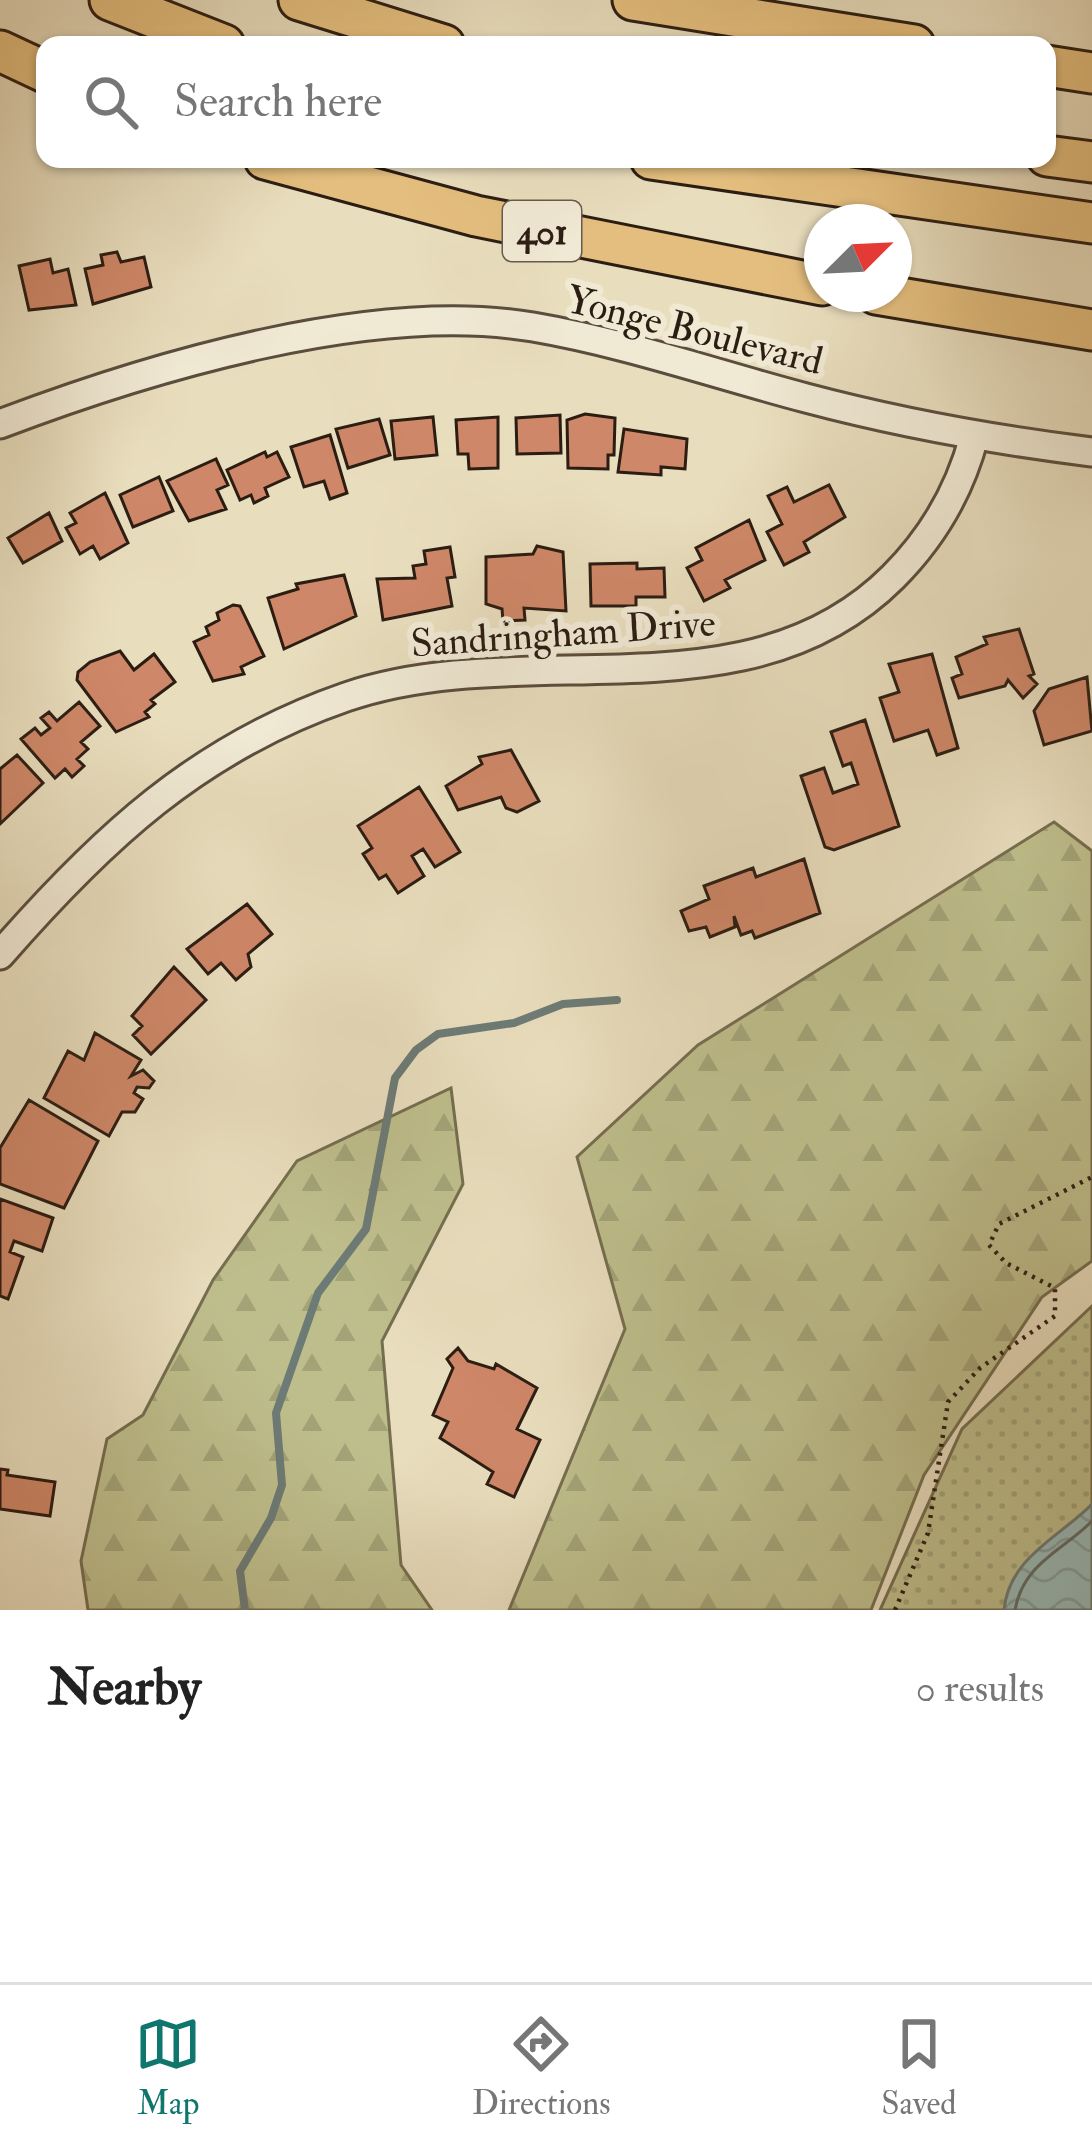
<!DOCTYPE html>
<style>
:root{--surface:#fff;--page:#f6f6f6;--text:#222;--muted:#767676;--line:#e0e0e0;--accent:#0f766e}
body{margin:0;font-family:"IM FELL Double Pica",serif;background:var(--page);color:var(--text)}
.compass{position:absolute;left:804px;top:204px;width:108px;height:108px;border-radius:50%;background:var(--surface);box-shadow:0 3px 9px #0004;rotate:66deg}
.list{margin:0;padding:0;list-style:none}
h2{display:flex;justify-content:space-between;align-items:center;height:156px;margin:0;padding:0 48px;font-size:51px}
h2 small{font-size:39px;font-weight:400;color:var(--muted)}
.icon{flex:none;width:66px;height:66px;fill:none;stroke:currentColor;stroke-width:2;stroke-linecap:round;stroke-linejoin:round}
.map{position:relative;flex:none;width:1092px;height:1610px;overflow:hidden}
.search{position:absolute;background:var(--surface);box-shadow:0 3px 9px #0004;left:36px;right:36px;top:36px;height:132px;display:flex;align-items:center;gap:30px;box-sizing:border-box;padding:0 42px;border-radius:24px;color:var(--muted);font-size:45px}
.sheet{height:372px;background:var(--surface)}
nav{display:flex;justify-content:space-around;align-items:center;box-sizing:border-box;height:168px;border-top:3px solid var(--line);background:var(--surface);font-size:33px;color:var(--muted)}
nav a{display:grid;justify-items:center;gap:6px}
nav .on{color:var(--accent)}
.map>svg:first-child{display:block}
</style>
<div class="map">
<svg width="1092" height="1610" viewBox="0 0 1092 1610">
<defs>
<pattern id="grass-dots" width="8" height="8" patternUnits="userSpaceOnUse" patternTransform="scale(3)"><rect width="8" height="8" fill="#bebe8c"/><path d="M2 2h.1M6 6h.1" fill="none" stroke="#a3a378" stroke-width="1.8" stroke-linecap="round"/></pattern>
<pattern id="forest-firs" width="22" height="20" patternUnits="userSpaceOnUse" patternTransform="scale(3)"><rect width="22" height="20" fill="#bebe8c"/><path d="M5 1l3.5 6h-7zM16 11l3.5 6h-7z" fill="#a3a378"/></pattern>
<pattern id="water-waves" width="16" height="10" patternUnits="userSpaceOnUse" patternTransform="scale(3)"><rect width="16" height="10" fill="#99bab8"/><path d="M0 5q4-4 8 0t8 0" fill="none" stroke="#849f9d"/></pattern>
</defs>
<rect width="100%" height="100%" fill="#e8ddbd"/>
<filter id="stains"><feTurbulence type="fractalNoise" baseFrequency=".00167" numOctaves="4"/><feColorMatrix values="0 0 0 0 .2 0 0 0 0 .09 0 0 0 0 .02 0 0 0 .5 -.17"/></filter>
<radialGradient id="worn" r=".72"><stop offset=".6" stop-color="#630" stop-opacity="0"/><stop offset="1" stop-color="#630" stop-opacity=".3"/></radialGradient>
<path fill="url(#grass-dots)" stroke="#756e50" stroke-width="3" d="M1092,1306V1610H880L962,1429Z"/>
<path fill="url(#forest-firs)" stroke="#756e50" stroke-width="3" d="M1054,822L1092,851V1261L1042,1297L924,1475L871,1610H509L625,1329L577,1157L698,1045Z
M451,1088L463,1184L382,1341L401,1565L432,1610H88L81,1561L107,1439L143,1415L213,1280L297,1161Z"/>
<path fill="url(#water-waves)" stroke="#6d7b76" stroke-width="3" d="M1092,1504V1610H1004C1009,1557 1060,1537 1092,1504Z"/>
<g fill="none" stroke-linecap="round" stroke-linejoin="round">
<path stroke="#626c66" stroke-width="3" d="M1015,1610C1023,1563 1064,1550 1092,1521"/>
<path stroke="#6d7b76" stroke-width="8" d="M245,1610L240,1571L271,1518L282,1485L276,1413L318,1293L366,1229L395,1078L416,1050L438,1034L514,1023L563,1004L617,1000"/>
</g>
<path fill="#ce8768" stroke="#2c1d13" stroke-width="3" d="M117,252L121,262L144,257L151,287L93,304L85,269L103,265L101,255Z
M50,259L53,273L68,269L76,305L29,310L19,266Z
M585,414L615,418L614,455H608V469L568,468L567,420Z
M560,415L561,453L517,454L516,418Z
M433,417L437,455L395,459L391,421Z
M498,417V468L469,469L468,454H458L456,420Z
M379,419L390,455L348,468L336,429Z
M624,429L687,439L685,469L661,467V475L618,472Z
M330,435L347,493L330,499L324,481L304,487L291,447Z
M265,452L267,457L277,452L289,477L265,488L268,496L254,503L251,495L240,500L227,470Z
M216,459L228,485L217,490L226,509L189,521L167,481Z
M159,477L173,511L133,527L120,495Z
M829,485L845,517L804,542L809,552L784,565L767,532L782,524L768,496L787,487L794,502Z
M105,493L128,543L100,559L93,546L80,554L66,528L76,523L70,513Z
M49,513L62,541L23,563L8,538Z
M749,520L765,560L725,580L730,588L704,601L687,568L702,560L696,548Z
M537,546L563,552L566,611L524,608L525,620L503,621L502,609L486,604V557L533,554Z
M450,547L455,577L447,578L452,606L383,620L377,579L415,578L413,566L426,564L424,551Z
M637,563V569L664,568L665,597H636V606H591L590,564Z
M344,575L356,616L284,649L268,598L298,589L296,584Z
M233,605L240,606L264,656L241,667L244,674L213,681L194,642L209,635L206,627L219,620L217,613Z
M1019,629L1034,674L1029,676L1037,684L1023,698L1008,680L1005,686L959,698L952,678L962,674L956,657L987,644L984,637Z
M120,651L134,670L154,654L175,682L151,700L155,704L145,712L149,717L116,732L77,680L78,672L90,662Z
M932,654L958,748L937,755L928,730L894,741L880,698L899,692L889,664Z
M1087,677L1092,731L1044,745L1034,711L1049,689Z
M79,702L100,726L81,742L88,749L77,759L84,766L72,777L65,769L55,778L21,739L35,728L41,735L50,728L41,718L49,712L57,721Z
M865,720L899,826L834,850L825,847L801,776L824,768L833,793L858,784L851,763L843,766L831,732Z
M511,750L539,801L517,812L506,808L501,797L458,810L446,786L482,764L479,757Z
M17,755L43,783L0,824V769Z
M419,787L460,852L435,867L423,849L412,856L424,876L398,893L386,875L379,879L363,854L372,848L358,826Z
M804,859L820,913L755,938L752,931L741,935L734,916L735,927L710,937L706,927L689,931L681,911L709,899L704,886L753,868L756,877Z
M247,904L272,934L248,954L251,967L236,980L221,963L208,974L187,949Z
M174,967L206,1000L151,1054L133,1035L142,1026L132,1016Z
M95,1033L141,1060L131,1076L143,1070L154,1081L149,1088L137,1087L134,1093L143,1099L135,1112H122L109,1136L44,1098L68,1051L84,1060Z
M29,1100L98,1141L64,1208L0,1184V1148Z
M0,1199L53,1218L42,1251L14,1241L10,1252L23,1257L8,1299L0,1296Z
M458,1348L468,1361L494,1369L496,1364L537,1388L517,1429L540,1440L514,1497L487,1484L493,1472L440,1438L448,1422L433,1415L453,1368L447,1359Z
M0,1469L8,1470L7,1475L55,1482L50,1516L0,1509Z"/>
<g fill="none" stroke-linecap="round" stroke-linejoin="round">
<defs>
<path id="minor" d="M0,424C150,367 373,300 533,327C626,343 715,374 806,398C900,423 995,440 1092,452
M0,955C101,839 198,748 346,697C526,635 747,723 893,577C932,538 960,490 974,437"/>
<path id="highway" d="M110,0L224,45
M299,0L444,45
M633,0L914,45
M0,51L45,72
M1047,66L1092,73
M1047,156L1092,162
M265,159L476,216L822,285
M651,159L1092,223
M876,294L1092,330"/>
</defs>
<use href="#minor" stroke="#5b4d3e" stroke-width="33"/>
<use href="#highway" stroke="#2c1d13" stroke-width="45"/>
<path stroke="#2c1d13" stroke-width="4.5" stroke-dasharray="3 6" stroke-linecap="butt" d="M895,1610L928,1533L948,1402L980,1368L1055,1316V1288L1006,1263L989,1245L999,1224L1092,1177"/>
<use href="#minor" stroke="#f0e9d4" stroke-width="27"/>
<use href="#highway" stroke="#e4be7e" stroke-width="39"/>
</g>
<g text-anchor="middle" stroke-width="12" stroke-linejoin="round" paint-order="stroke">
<rect fill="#f0e9d4" stroke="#675a4d" stroke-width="3" x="503" y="201" width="78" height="60" rx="9"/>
<g font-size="36" font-weight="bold" fill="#2c1d13">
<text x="542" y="244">401</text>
</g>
<g font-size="39" fill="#2c1d13" stroke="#f0e9d4">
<text transform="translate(695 329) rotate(14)" y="14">Yonge Boulevard</text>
<text transform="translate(563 632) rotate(-4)" y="14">Sandringham Drive</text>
</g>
</g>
<rect width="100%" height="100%" filter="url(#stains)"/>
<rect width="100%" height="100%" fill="url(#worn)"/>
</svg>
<svg class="compass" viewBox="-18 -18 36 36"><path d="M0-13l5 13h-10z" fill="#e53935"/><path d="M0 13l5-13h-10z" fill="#767676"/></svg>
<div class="search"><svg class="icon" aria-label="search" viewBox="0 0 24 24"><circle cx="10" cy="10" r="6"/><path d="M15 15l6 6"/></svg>Search here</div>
</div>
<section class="sheet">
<h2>Nearby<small>0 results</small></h2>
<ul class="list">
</ul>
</section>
<nav>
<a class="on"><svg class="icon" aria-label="map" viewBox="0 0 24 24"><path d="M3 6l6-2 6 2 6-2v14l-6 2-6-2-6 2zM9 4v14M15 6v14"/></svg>Map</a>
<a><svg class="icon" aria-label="directions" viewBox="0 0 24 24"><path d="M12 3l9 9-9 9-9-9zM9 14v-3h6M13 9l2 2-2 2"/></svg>Directions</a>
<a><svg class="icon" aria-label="saved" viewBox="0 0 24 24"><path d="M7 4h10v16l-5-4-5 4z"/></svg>Saved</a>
</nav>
